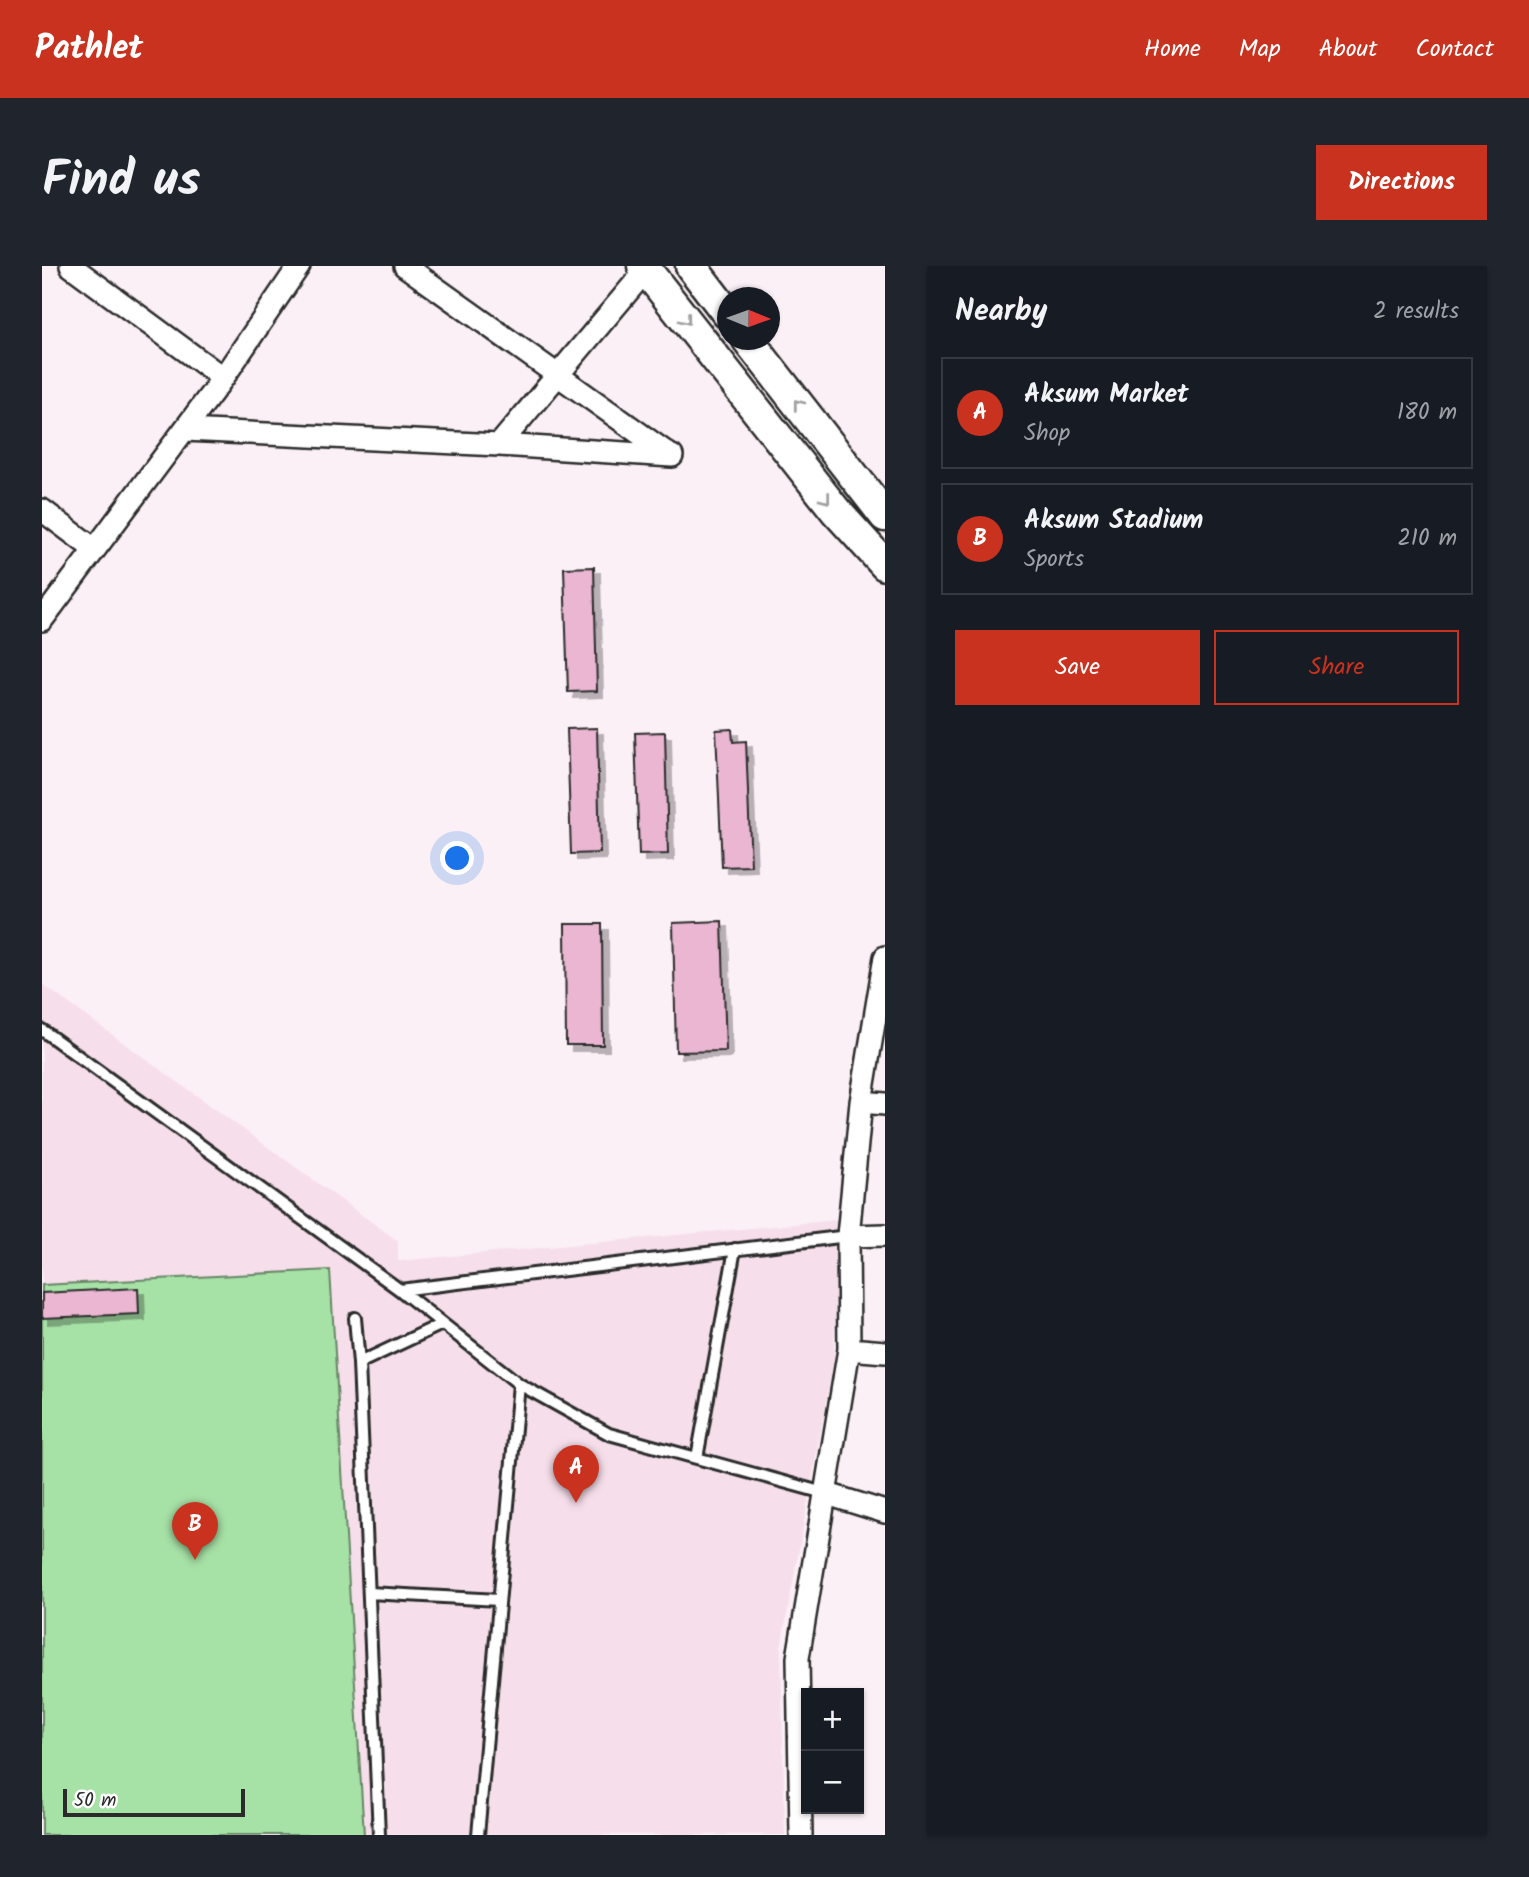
<!DOCTYPE html>
<meta charset="utf-8">
<style>
:root{--surface:#171b24;--page:#20242c;--text:#f1f3f6;--muted:#9ea1a6;--line:#363941;--accent:#c8321e}
body{margin:0;font-family:Kalam,sans-serif;background:var(--page);color:var(--text)}
.controls{position:absolute;right:21px;bottom:21px;display:grid;overflow:hidden;border-radius:0px;box-shadow:0 2px 5px #0004}
.controls button{width:63px;height:63px;display:grid;place-items:center;padding:0;border:0;border-bottom:2px solid var(--line);background:var(--surface);color:var(--text);font:35px sans-serif}
.compass{position:absolute;left:675px;top:21px;width:63px;height:63px;border-radius:50%;background:var(--surface);box-shadow:0 2px 5px #0004;rotate:91deg}
.scale{position:absolute;left:21px;bottom:18px;width:182px;box-sizing:border-box;padding-left:7px;border:4px solid #2b2b2b;border-top:0;font-size:19px;line-height:24px;white-space:nowrap;color:#2b2b2b;-webkit-text-stroke:5px #fff;paint-order:stroke}
.you{position:absolute;left:416px;top:593px;width:24px;height:24px;margin:-18px;border:5px solid #fff;border-radius:50%;background:#1a73e8;box-shadow:0 0 0 10px #1a73e833}
.badge{display:grid;place-items:center;width:46px;height:46px;border-radius:50%;background:var(--accent);color:#fff;font-size:23px;font-weight:700}
.pin{position:absolute;translate:-50% -58px;filter:drop-shadow(0 2px 4px #0008)}
.pin::after{content:'';position:absolute;top:37px;width:24px;height:21px;background:inherit;clip-path:polygon(0 0,100% 0,50% 100%)}
.list{margin:0;padding:0;list-style:none}
h2{display:flex;justify-content:space-between;align-items:center;height:91px;margin:0;padding:0 28px;font-size:30px}
h2 small{font-size:23px;font-weight:400;color:var(--muted)}
.list li{display:grid;grid-template-columns:46px 1fr auto;gap:21px;align-items:center;box-sizing:border-box;height:112px;margin:0 14px 14px;padding:0 14px;border:2px solid var(--line);border-radius:0px}
.list b{display:block;font-size:26px;white-space:nowrap}
.list p{margin:0;font-size:23px;white-space:nowrap;color:var(--muted)}
.list em{font-size:23px;font-style:normal;color:var(--muted)}
.actions{display:flex;gap:14px;padding:21px 28px}
.actions a{flex:1;padding:16px 0;border:2px solid var(--accent);border-radius:0px;text-align:center;font-size:24px;color:var(--accent)}
.actions .main{background:var(--accent);color:#fff}
.map{position:relative;flex:none;width:843px;height:1569px;overflow:hidden;border-radius:0px}
header{display:flex;align-items:center;gap:42px;box-sizing:border-box;height:98px;padding:0 35px;background:var(--accent);color:#fff}
header strong{font-size:33px}
nav{display:flex;gap:38px;margin-inline-start:auto;font-size:24px}
.intro{display:flex;align-items:center;justify-content:space-between;box-sizing:border-box;height:168px;padding:0 42px}
h1{margin:0;font-size:49px}
.button{padding:18px 32px;border-radius:0px;background:var(--accent);color:#fff;font-size:24px;font-weight:700}
main{display:flex;gap:42px;padding:0 42px}
aside{flex:1;background:var(--surface);border-radius:0px;box-shadow:0 2px 5px #0004}
.map>svg:first-child{display:block}
</style>
<header>
<strong>Pathlet</strong>
<nav><a>Home</a><a>Map</a><a>About</a><a>Contact</a></nav>
</header>
<div class="intro"><h1>Find us</h1><a class="button">Directions</a></div>
<main>
<div class="map">
<svg width="843" height="1569" viewBox="0 0 843 1569">
<defs>
<filter id="shadow"><feDropShadow dx="6" dy="6" stdDeviation="0" flood-color="#0004"/></filter>
</defs>
<rect width="100%" height="100%" fill="#fbf0f6"/>
<filter id="ink" filterUnits="userSpaceOnUse"><feTurbulence type="fractalNoise" baseFrequency=".0143" numOctaves="2"/><feDisplacementMap in="SourceGraphic" scale="14" xChannelSelector="R" yChannelSelector="G"/><feConvolveMatrix kernelMatrix="1 2 1 2 8 2 1 2 1" color-interpolation-filters="sRGB"/></filter>
<g filter="url(#ink)">
<path fill="#f6dfeb" d="M0,718L356,975V995L795,954L792,1093L739,1382L743,1569H322L288,1004L0,1019Z"/>
<path fill="#a6e1a6" stroke="#688668" stroke-width="2" d="M288,1004L322,1569H0V1019Z"/>
<path fill="#eab6d1" stroke="#2b2b2b" stroke-width="2" filter="url(#shadow)" d="M552,301L555,425L526,426L522,302Z
M555,462L558,587L529,588L525,463Z
M690,463L691,476L704,475L709,600L680,601L674,464Z
M623,466L626,588L597,589L593,467Z
M680,655L684,785L634,786L631,657Z
M523,658H560L561,779H524Z
M96,1022L97,1048L0,1052V1027Z"/>
<g fill="none" stroke-linecap="round" stroke-linejoin="round">
<defs>
<path id="lane" d="M0,764L358,1024L477,1118L567,1168L782,1227
M358,1024L806,970
M313,1052L317,1097L337,1569
M317,1097L400,1058
M655,1192L693,983
M327,1327L457,1334
M436,1569L477,1118"/>
<path id="street" d="M29,0L181,112
M363,0L629,190
M143,164L457,179L630,190
M457,179L604,4
M0,244L52,283
M0,354L181,112L257,0
M819,836L843,838
M806,970L843,969
M807,1083L843,1086
M782,1227L843,1246
M759,1569L756,1392L807,1083L806,970L819,836L843,691"/>
<path id="secondary" d="M601,0L794,245L843,299
M649,0L685,47
M706,74L843,250"/>
</defs>
<use href="#lane" stroke="#2b2b2b" stroke-width="16"/>
<use href="#street" stroke="#2b2b2b" stroke-width="26"/>
<use href="#secondary" stroke="#2b2b2b" stroke-width="35"/>
<use href="#lane" stroke="#fff" stroke-width="10"/>
<use href="#street" stroke="#fff" stroke-width="21"/>
<use href="#secondary" stroke="#fff" stroke-width="30"/>
</g>
<defs><path id="oneway-chevron" d="M-2-3.5L2.5 0L-2 3.5" fill="none" stroke-width="1.6" stroke-linecap="round" stroke-linejoin="round" transform="scale(1.75)"/></defs>
<g stroke="#a0a0a0">
<use href="#oneway-chevron" transform="translate(644 54) rotate(52)"/>
<use href="#oneway-chevron" transform="translate(756 138) rotate(-128)"/>
<use href="#oneway-chevron" transform="translate(784 233) rotate(52)"/>
</g>
</g>
</svg>
<div class="controls">
<button>+</button>
<button>−</button>
</div>
<svg class="compass" viewBox="-18 -18 36 36"><path d="M0-13l5 13h-10z" fill="#e53935"/><path d="M0 13l5-13h-10z" fill="#9ea1a6"/></svg>
<div class="scale">50 m</div>
<div class="you"></div>
<div class="pin badge" style="left:534px;top:1237px">A</div>
<div class="pin badge" style="left:153px;top:1294px">B</div>
</div>
<aside>
<h2>Nearby<small>2 results</small></h2>
<ul class="list">
<li><span class="badge">A</span><div><b>Aksum Market</b><p>Shop</p></div><em>180 m</em></li>
<li><span class="badge">B</span><div><b>Aksum Stadium</b><p>Sports</p></div><em>210 m</em></li>
</ul>
<div class="actions"><a class="main">Save</a><a>Share</a></div>
</aside>
</main>
